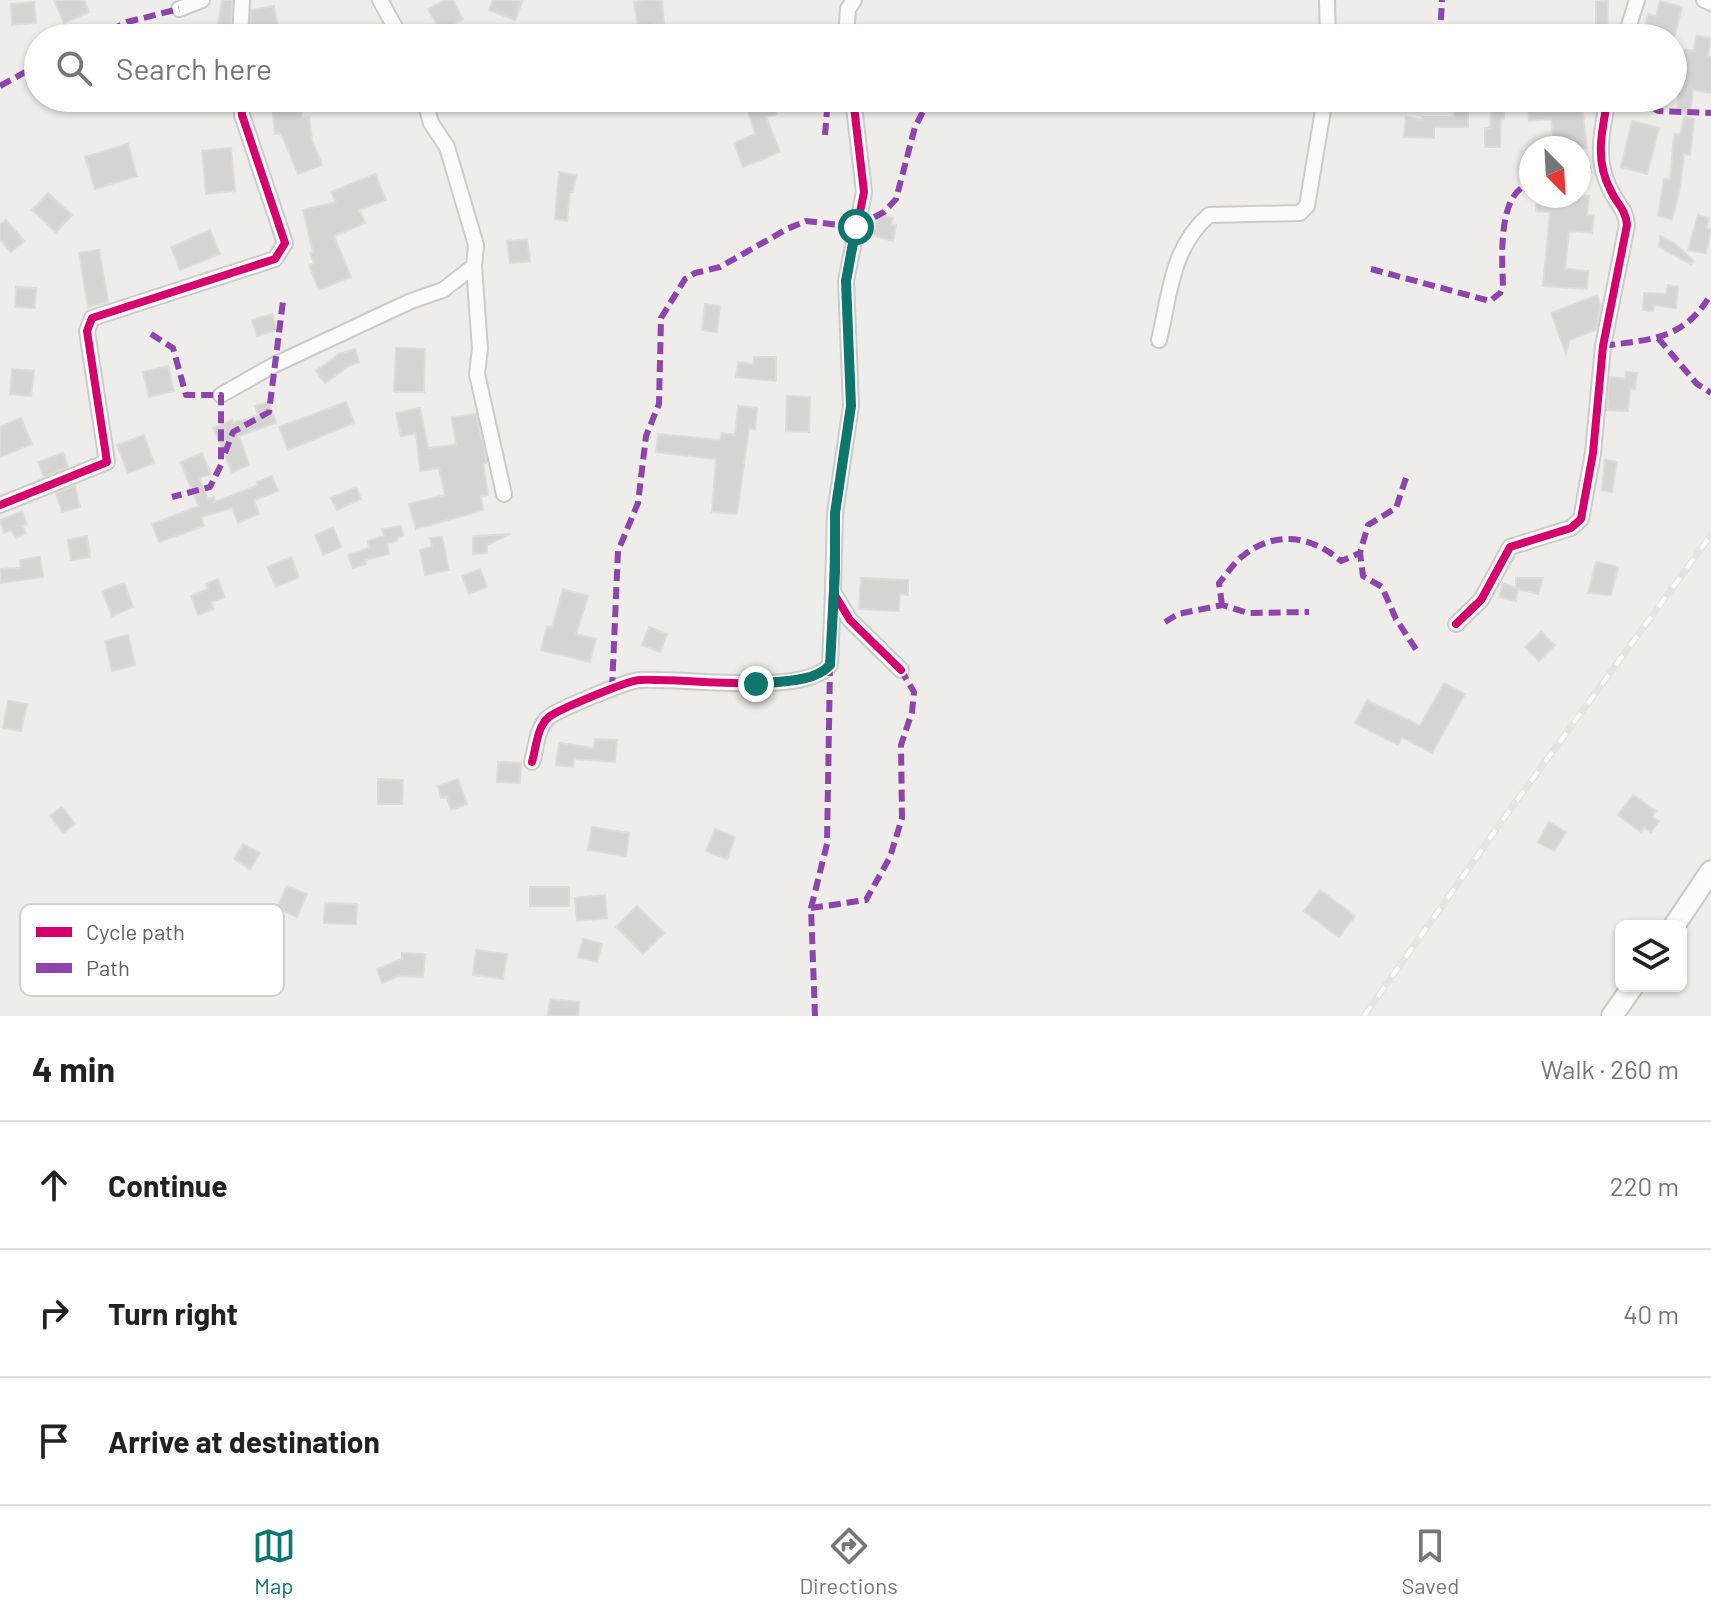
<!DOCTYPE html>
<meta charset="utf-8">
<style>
:root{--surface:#fff;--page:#f6f6f6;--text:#222;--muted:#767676;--line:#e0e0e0;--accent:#0f766e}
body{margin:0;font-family:Barlow,sans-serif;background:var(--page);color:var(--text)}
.controls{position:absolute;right:24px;bottom:24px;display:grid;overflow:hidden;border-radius:12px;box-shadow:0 2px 6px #0004}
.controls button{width:72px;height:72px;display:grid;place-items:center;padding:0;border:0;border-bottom:2px solid var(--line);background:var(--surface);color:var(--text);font:40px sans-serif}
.compass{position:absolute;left:1519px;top:136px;width:72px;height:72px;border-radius:50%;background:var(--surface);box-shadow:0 2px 6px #0004;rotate:156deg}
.stop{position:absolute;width:24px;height:24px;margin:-18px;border:6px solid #0f766e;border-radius:50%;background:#fff}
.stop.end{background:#0f766e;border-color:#fff;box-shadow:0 2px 8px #0008}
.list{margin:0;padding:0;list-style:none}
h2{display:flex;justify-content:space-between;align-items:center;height:104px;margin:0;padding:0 32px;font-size:34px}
h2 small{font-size:26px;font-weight:400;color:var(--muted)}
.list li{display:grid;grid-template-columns:52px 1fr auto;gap:24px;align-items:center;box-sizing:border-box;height:128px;padding:0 32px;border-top:2px solid var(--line)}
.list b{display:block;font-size:30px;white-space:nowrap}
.list em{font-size:26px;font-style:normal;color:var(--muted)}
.icon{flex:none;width:44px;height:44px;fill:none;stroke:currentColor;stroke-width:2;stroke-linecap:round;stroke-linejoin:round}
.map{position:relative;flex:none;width:1711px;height:1016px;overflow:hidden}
.search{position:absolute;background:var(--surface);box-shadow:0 2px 6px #0004;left:24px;right:24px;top:24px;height:88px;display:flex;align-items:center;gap:20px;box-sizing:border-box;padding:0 28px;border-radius:44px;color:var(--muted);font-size:30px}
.sheet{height:488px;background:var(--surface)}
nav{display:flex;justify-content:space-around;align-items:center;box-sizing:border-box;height:112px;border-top:2px solid var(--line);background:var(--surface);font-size:22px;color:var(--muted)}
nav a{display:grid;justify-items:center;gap:4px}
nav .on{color:var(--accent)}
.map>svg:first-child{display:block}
</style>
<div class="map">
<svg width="1711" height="1016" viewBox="0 0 1711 1016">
<rect width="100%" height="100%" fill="#eeede9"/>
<path fill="#d5d4d2" stroke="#dedcd8" stroke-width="2" d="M54,0H84L89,12L64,23Z
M222,0H232L230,38H179L181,26L217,31Z
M445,0H453L463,19L441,31L428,9Z
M493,0H523L515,20L489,10Z
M645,0H662L664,23L638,27L634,2Z
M1608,1L1607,32H1596V2Z
M1660,1L1682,7L1674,38H1641L1648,14L1656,16Z
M34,2L36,23L12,25L11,4Z
M274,6L280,38H250L251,10Z
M1696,36L1711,38L1708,56L1711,57V93L1693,90L1690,114L1677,113L1679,88L1673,87V48L1694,51Z
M744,98H772L777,114L766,117L780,152L743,167L734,143L755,134Z
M1492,98H1505L1504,119H1501L1500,147H1485V128H1490Z
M1528,98H1581L1587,148H1555L1551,119L1529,121Z
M300,101L302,118L309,117L312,140L322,165L298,174L281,133L275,134L272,105Z
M1454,105L1468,106V127H1434V138L1404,137L1406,117L1422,120V117H1454Z
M1684,117L1694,119L1690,155L1684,154L1680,188L1672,219L1658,216L1664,179L1670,180L1674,134L1680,135Z
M1632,121L1659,128L1647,174L1621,167Z
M128,144L137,176L95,189L85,157Z
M231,148L235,191L206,194L202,151Z
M559,172L576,175L573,192H570L567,221L555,219Z
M375,174L386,200L359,210L365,223L334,236L351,277L319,290L309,265L314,263L310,253L313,252L303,210L336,202L331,192Z
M48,193L72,215L56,232L32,210Z
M1537,196H1589L1587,215H1594L1592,233L1569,231L1565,269L1588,271L1587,289L1543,286L1550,212L1536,211Z
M879,215L893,218L891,225H896L893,241L872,235Z
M1698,215L1709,218L1706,228L1711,229L1706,253L1688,250Z
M6,220L24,241L11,252L0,239V225Z
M210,230L220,254L180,270L171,247Z
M1660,236L1674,243L1694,261L1691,264L1659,247Z
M527,239L530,261L510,263L507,241Z
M99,250L108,302L88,307L79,253Z
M1668,285L1678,287L1676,308L1654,305L1653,311L1643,310L1644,293L1666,294Z
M16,287L36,288L35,308L15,307Z
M1597,295L1601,306L1596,330L1569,340L1566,354L1551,313Z
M705,304L720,306L717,332L702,330Z
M272,314L277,330L257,336L252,320Z
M396,348L425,349L424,392H394Z
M355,349L359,362L349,366L325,383L316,371L339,354Z
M754,357H776V381L736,377L738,362L754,364Z
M168,366L174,391L149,397L143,372Z
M12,369L34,371L31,396L10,394Z
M1626,372L1637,373L1635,389L1630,388L1628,411L1607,410L1610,377L1625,379Z
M787,396L810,397L809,432L786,431Z
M269,402L276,423L239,436L249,465L232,472L213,428L232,420L233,423L258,415L255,406Z
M346,402L354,423L288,450L279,427Z
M738,406L757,408L755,429L749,428L737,514L712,512L716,459L656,452L658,434L720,440L722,433L735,435Z
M420,408L428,448L456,445L452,417L476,414L486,458V463H483L488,495L481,496L483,510L416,529L409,504L445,495L439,468L420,471L416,433L401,436L396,413Z
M21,418L32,444L0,457V427Z
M144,435L154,463L128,473L117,445Z
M63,453L68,467L44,477L38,462Z
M202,453L211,474L200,478L208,499L214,497L215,502L258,485L257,482L272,476L278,491L254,500L259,514L238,523L232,508L201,517L204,526L159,542L152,524L199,506L180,462Z
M1605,460L1617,462L1612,492L1602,490Z
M75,486L80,507L62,512L56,493Z
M356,487L361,499L337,510L331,498Z
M22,511L27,524L22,526L26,533L16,538L11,530L4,533L0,520Z
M401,526L403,536L397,538V541L387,543L389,554L365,560L366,564L353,568L348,555L369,548L368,541L384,536L382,529Z
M333,527L341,547L323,555L315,535Z
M510,534L487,545V553L473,554V536Z
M87,536L90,557L71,560L68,540Z
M442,537L449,570L425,575L420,550L432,547L430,538Z
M40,557L43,577L0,583V569L21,568L20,560Z
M291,557L299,577L276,587L267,567Z
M1596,562L1618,567L1611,595L1588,593Z
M480,569L487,587L469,594L462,576Z
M861,578L908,580V595L900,594L899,611L859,609Z
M1516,578H1543L1538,594L1518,589L1516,601L1499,597L1503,583L1516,588Z
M218,579L225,597L211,602L214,609L198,615L191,596L208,589L206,584Z
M124,583L133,607L112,616L102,591Z
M563,589L588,596L576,634L596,639L590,662L541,650L547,626L552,628Z
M649,627L667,634L660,652L642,645Z
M1541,632L1555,645L1539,661L1525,647Z
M128,635L135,665L112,671L105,641Z
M1444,683L1465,694L1432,753L1402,737L1398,745L1355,723L1367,700L1420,726Z
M8,701L27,704L21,731L3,728Z
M595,739L617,740L615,762L574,759L573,767L556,765L559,743L594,748Z
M498,762L521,763L520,783L497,782Z
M378,779L403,780L402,804H378Z
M458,779L467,804L451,810L447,797L441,798L438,786Z
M1633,795L1656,811L1652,817L1659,821L1651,832L1644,827L1641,832L1618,815Z
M62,807L75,824L63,833L50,816Z
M1549,822L1566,832L1554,851L1538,842Z
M592,827L629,833L626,856L588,850Z
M715,829L735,837L727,859L706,851Z
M243,844L260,853L250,869L234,859Z
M287,886L307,894L297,917L277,908Z
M530,887H569V906H530Z
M1320,890L1355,916L1339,937L1304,911Z
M605,895L607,918L577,921L575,898Z
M325,903L357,904L356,924L324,923Z
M637,906L664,933L643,954L616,927Z
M583,939L602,944L597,962L578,957Z
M476,950L507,954L503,979L473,975Z
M402,953L425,954L423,977L399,976L382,983L377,969L402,959Z
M550,999L579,1002L578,1016H548Z"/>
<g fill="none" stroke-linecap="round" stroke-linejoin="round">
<defs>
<path id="street" d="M380,0L401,38
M1327,0L1328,38
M1704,0L1711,3
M179,9L202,0
M240,38L242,0
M846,38L848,9L854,0
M1625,38L1637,0
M424,98L431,123L447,147L476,245L474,266L480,349L477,374L504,494
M853,98L864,192L846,281L851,406L835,513L833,592L850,620L901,670
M1159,340C1170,295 1171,248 1209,215L1300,213L1307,206L1325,98
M221,395L274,365L411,301L443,290L474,266
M0,505L107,462L87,331L92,318L275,259L285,243L242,115L241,98
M1456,624L1481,600L1510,547L1571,528L1581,519L1593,453L1603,346L1627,225C1626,210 1617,204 1611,191C1594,160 1602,131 1608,98
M532,762C536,749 537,726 549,717C557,710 627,681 639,680C681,677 804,697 830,665L833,592"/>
<path id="secondary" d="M1674,926L1711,871
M1612,1016L1633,986"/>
</defs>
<use href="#street" stroke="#cacbcb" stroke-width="18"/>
<use href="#secondary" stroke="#c9c9ca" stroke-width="24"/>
<use href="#street" stroke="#fcfcfc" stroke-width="14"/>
<use href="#secondary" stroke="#fcfcfc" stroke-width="20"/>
<defs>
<path id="rail" d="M1364,1016L1507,814L1711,535"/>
</defs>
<use href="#rail" stroke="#e3e4e3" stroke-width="7"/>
<use href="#rail" stroke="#fff" stroke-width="4" stroke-dasharray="12" stroke-linecap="butt"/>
<path stroke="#8e44ad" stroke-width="6" stroke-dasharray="12 6" stroke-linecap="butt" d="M94,38L127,22L179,9
M1440,38L1442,0
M0,86L38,65
M1637,98L1658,111L1711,113
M1423,101L1435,98
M825,135L828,98
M1579,170L1601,163
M1371,269L1490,301L1500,293L1503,286C1502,260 1497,190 1531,184
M151,334L173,348L186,395H221V465L210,487L172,497
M1658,338L1697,384L1711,393
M1603,346C1652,339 1684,340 1711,294
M225,453L233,432L269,412L283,301
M1406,478L1396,508L1368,525L1360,553L1363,576L1382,587L1396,619L1417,651
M1222,605L1219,583C1227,574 1234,562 1244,555C1276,530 1312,536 1341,561L1360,553
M1165,622L1178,614L1222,605L1248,613L1309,612
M612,689L618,551L638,503L646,436L659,404L661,318L685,279L695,273L720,267L787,229L806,221L856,227L884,212L896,199L915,127L930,98
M811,908L866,900L890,857L902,818L901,745L912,712L914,692L901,670
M815,1016L811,908L827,844L830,665"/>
<defs>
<path id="cycleway" d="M853,98L864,192L846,281L851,406L835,513L833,592L850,620L901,670
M0,505L107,462L87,331L92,318L275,259L285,243L242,115L241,98
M1456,624L1481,600L1510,547L1571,528L1581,519L1593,453L1603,346L1627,225C1626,210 1617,204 1611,191C1594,160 1602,131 1608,98
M532,762C536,749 537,726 549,717C557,710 627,681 639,680C681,677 804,697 830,665L833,592"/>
</defs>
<use href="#cycleway" stroke="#fff" stroke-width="13"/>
<use href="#cycleway" stroke="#d6006c" stroke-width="8"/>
</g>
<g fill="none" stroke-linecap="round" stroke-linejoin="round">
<path stroke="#0f766e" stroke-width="10" d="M756,684C779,681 814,683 830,665L835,572V513L851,406L846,281L856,227"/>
</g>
<rect x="20" y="904" width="264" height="92" rx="12" fill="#fff" stroke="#cfd0d1" stroke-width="2"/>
<rect x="36" y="927" width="36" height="10" fill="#d6006c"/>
<rect x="36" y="963" width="36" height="10" fill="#8e44ad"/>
<g font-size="22" fill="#5e6267">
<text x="86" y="940">Cycle path</text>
<text x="86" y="976">Path</text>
</g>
</svg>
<div class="controls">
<button><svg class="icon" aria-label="layers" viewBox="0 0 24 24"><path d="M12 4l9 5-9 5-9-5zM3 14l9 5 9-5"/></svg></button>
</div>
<svg class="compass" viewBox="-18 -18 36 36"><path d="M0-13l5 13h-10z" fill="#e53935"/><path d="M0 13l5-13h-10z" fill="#767676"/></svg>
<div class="stop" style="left:856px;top:227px"></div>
<div class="stop end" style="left:756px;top:684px"></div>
<div class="search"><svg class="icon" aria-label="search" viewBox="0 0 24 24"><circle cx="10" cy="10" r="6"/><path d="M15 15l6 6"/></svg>Search here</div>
</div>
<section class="sheet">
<h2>4 min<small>Walk · 260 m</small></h2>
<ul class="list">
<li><svg class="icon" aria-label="ahead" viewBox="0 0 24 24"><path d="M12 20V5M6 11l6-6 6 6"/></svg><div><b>Continue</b></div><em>220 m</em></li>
<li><svg class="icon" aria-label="right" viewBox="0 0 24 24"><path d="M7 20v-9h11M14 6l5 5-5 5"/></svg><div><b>Turn right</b></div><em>40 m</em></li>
<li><svg class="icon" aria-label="arrive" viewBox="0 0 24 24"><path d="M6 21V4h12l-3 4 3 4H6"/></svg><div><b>Arrive at destination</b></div></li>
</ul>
</section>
<nav>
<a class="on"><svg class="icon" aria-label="map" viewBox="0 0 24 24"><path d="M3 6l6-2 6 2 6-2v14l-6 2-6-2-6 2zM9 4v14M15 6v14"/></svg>Map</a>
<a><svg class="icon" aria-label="directions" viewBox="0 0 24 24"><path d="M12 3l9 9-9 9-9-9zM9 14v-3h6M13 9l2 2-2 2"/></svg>Directions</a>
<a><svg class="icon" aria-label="saved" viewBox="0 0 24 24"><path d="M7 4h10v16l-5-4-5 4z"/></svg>Saved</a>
</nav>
